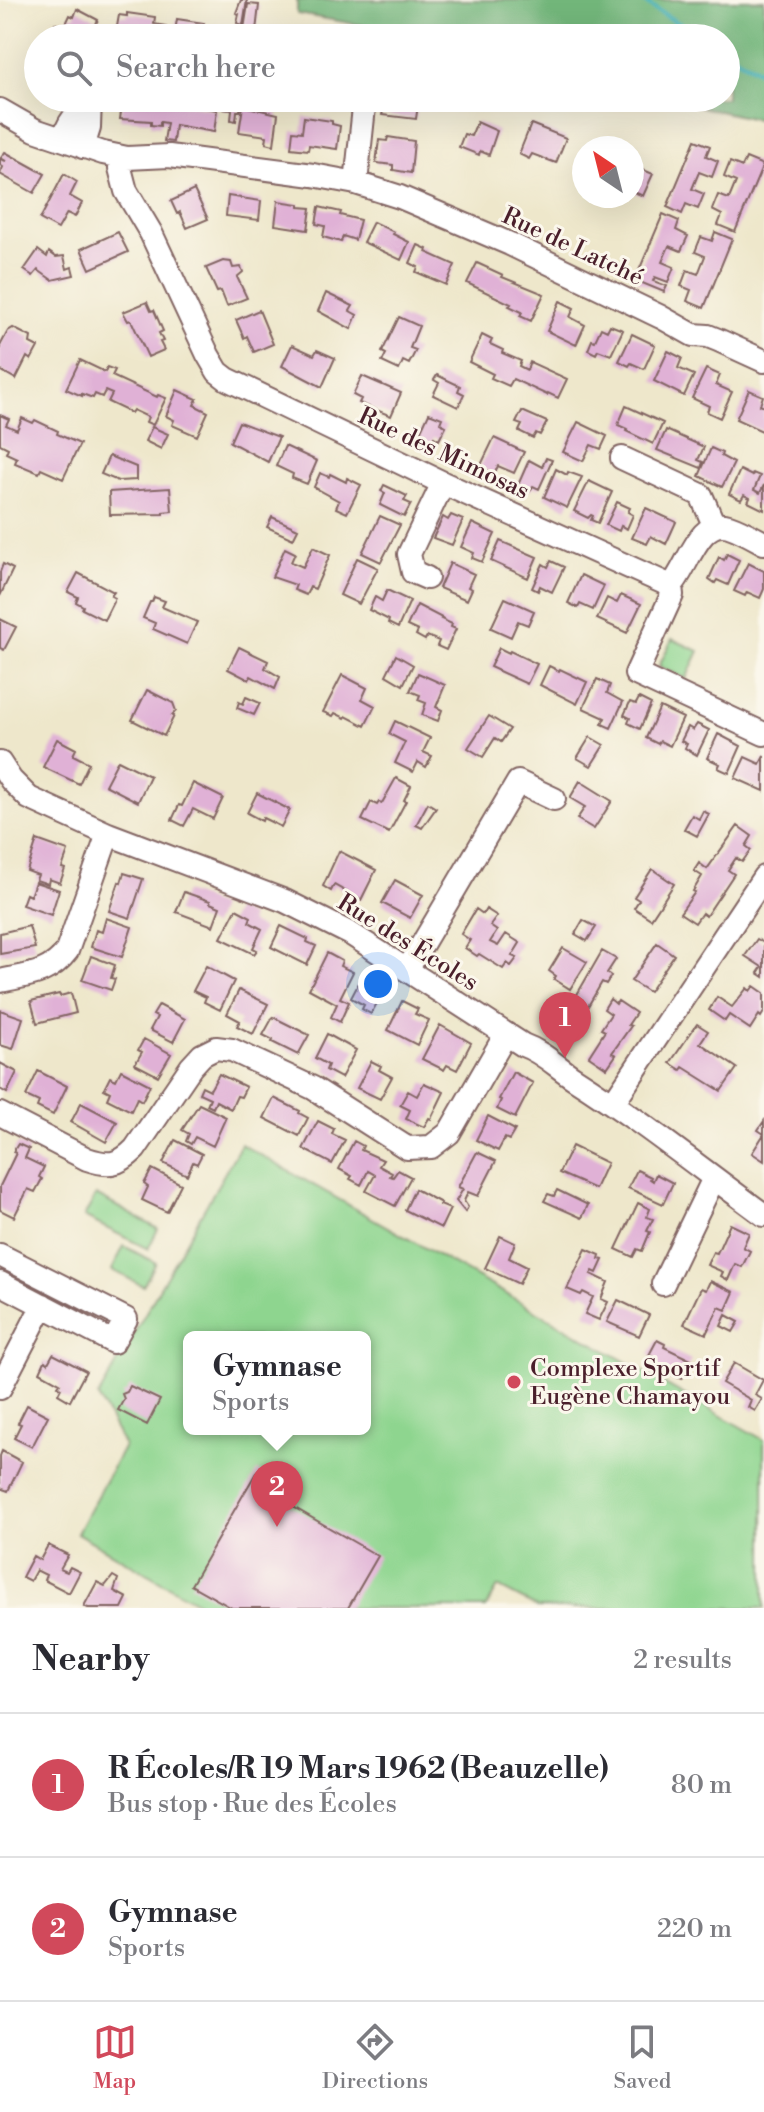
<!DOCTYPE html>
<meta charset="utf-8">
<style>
:root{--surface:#fff;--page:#f7f7f7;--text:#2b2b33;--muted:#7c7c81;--line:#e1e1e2;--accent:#d1495b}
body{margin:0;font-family:"Libre Bodoni",serif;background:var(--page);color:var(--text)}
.compass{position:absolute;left:572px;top:136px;width:72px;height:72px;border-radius:50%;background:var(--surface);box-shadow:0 8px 32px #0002;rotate:325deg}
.you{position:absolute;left:378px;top:984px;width:28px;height:28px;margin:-20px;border:6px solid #fff;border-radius:50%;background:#1a73e8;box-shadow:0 0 0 12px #1a73e833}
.badge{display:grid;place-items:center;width:52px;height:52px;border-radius:50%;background:var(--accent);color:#fff;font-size:26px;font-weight:700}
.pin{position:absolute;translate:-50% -66px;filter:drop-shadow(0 2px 4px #0008)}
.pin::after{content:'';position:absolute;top:42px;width:28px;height:24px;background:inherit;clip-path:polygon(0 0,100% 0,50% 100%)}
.popup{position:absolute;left:183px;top:1331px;width:188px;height:104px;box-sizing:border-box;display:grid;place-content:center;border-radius:12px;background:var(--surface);filter:drop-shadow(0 2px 6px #0005);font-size:26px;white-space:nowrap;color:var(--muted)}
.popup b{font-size:30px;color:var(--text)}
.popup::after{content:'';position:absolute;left:50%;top:100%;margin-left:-16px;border:16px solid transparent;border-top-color:var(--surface)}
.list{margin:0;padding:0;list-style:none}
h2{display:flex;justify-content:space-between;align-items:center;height:104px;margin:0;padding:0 32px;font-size:34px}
h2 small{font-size:26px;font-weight:400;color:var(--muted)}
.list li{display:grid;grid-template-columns:52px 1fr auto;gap:24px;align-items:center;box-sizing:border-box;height:144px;padding:0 32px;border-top:2px solid var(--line)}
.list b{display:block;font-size:30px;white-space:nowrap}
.list p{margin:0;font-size:26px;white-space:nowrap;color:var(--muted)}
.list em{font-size:26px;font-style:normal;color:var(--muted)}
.icon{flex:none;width:44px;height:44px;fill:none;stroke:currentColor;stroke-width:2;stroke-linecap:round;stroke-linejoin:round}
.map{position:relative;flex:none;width:764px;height:1608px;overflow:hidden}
.search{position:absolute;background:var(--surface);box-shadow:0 8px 32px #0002;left:24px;right:24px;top:24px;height:88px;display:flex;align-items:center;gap:20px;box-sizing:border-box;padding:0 28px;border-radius:44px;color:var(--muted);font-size:30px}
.sheet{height:392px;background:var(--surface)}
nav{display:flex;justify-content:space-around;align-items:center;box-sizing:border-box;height:112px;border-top:2px solid var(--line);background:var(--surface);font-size:22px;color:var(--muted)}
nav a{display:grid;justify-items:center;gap:4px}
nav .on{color:var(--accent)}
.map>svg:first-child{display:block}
</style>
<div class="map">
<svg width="764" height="1608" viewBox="0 0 764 1608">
<rect width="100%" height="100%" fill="#fbf7ec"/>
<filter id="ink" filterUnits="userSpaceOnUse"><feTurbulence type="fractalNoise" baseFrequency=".0125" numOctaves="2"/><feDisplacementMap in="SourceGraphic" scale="16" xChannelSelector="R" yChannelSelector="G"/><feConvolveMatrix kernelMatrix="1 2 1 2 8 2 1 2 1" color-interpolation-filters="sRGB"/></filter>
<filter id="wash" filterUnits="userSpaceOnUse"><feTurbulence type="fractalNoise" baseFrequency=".006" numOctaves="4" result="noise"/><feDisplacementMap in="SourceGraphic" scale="32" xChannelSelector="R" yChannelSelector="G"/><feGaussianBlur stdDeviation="1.8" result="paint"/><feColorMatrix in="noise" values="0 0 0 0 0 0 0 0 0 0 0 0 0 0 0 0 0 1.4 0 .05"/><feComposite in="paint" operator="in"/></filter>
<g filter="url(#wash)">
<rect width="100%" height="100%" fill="#eee7cb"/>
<path fill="#8ed58f" stroke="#6c7a5d" stroke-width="2" fill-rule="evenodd" d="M672,639L699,651L686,679L659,666Z
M241,1144L764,1440V1608H538L498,1587L486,1608H207L77,1533L124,1446L98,1397ZM189,1337H365V1429H189Z
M96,1195L158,1229L148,1249L84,1217Z
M124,1246L156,1263L143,1286L112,1270Z"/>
<path fill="#72b67a" stroke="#5e6a52" stroke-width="2" d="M297,0H764V121L705,108L674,98H726V38H437L297,14Z"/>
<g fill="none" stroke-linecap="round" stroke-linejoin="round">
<path stroke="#3eafb5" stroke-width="5" d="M641,0L702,38
M726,52L764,74"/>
</g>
<g id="blocks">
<path fill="#e0b1d6" d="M241,0H247L243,25L237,23L239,14L236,13Z
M248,4L259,5L256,31L244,29Z
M77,9L98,20L88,38H59L49,33L55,23L64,28L70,15L74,17Z
M127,13L155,17L154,24L166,26L165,38H115L119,15L127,16Z
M177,19L204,23L203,27L212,28L210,38H174Z
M123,98L144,100V98H163V101L166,102V98H171L176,99L175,102L217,110L214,132L175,125L173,142L164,141L167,123L160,122V126L151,125V121L120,119Z
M225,98H242L240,111H237L236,121L231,120L232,110L223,109Z
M392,98H419L416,119L382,115L384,107H391Z
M243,106L278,114L274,145L266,143L267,136L239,132Z
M304,117L332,121V124L340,126L337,149L309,145L308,150L291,148L293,131L302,132Z
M477,122L497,131L489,155L480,151L479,155L459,147L464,134L471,136Z
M531,124L566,138L556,163L532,154L529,159L519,154Z
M388,137L414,141L411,173L393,170V165L376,163L379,140L387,141Z
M695,140L710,146L706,156L718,161L712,177L699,172L692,189L704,194L698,209L686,204L682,214L667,207Z
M5,152L45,174L34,193L0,174L3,167L0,165V159L6,161L1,158Z
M746,158L763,165L735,232L718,225L722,215L712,210L718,195L729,199L736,182L724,177L730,162L742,167Z
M632,165L653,174L643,196L632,191Z
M64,174L77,182L70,196L82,203L75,217L67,213L58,229L40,219Z
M194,190L208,219L187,228L180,212L177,214L171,201Z
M228,196L261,201L259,220L226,216Z
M278,201L299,204V207L311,208L308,230L275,225Z
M319,207L341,212L340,215L360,220L355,240L343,236L341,242L323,237L325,226L316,224Z
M663,214L679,221L676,230L688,236L681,251L669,246L662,262L674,267L668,282L655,277L653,281L667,286L664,292L635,280Z
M373,222L394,232L393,234L409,242L401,260L363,242Z
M118,232L128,252L90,269L81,249Z
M715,232L732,239L704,308L687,301L691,290L681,286L687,270L698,274L705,256L695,252L701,237L712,241Z
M418,245L427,249L426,252L455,265L446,285L416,272L418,267L410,263Z
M38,250L47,257L49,252L56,257L64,256L67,269L72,267L74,275L52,280L38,270L33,276L24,270Z
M223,261L231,262L233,268L241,267L243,272L237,277L247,298L227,306L221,291L217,292L206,268Z
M477,263L503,275L502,277L544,294L531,321L520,316L522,312L509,306L511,304L467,283Z
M326,293L353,306L350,311L357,315L351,329L318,311Z
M560,301L574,308L570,317L585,325L576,345L547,331Z
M147,302L151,311L154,310L163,331L159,333L163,341L160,342L164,350L148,357L131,320L128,321L123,312Z
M259,310L273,344L254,352L247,336L244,338L236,320Z
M399,317L419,326L410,348L416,350L409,364L403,361L399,370L382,362L386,354L382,352Z
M610,325L623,330L611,355L598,350L596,354L588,350L592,340L595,341L601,328L607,331Z
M13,328L31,337L30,343L38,347L31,360L27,357L16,379L0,370V346L8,331Z
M632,334L655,345L644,369L631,363L629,366L619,361Z
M482,335L492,340L490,344L503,350L502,353L521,361L519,366L527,370L530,362L567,379L558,398L548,393L547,395L513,379L509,386L491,378L493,374L469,362Z
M292,345L314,355L317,350L335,358L322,387L282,366Z
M668,351L682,358L678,368L694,375L684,396L654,381Z
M80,360L105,372L107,367L115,370L112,376L157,397L158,395L166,398L153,425L146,422L148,417L133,410L131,413L108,402L112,394L105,391L102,397L95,394L93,398L82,394V396L66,389Z
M706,369L720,375L716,385L732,392L720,418L707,412L709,406L692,398Z
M437,375L460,386L458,391L464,394L458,407L433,395L439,383L434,380Z
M362,376L401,393L391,416L359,403L361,399L353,395Z
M177,390L197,399L194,405L208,412L197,436L172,425L174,420L166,416Z
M749,390L763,396L760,405L764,407V432L736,419Z
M626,406L663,423L653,444L626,431L627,429L618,425Z
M522,411L547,422L540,435L536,433L533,438L519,431L522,425L516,423Z
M429,413L442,418L440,423L446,426L439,440L434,437L431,443L418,437Z
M0,415L9,419L6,425L17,430L22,418L33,423L35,420L58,431L57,434L80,444L63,479L41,469L39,473L15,463L17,458L6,453L8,448L0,444Z
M239,422L279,437L268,462L230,442Z
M578,422L607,436L601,449L591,445L583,461L563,452Z
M152,427L168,434L161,449L145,441Z
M666,430L704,447L698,460L703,462L701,468L657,450Z
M494,438L524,452L514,473L498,466L494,474L480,467Z
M285,446L317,461L307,484L292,478L293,474L276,466Z
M711,448L722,453L721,456L734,463L722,487L699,476Z
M109,456L136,467V480L118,481L101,474Z
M546,458L552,460L539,489L533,486L530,491L518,485L529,460L542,467Z
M556,469L567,475L568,472L582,477L567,508L544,497Z
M740,470L752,476L753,473L760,476L754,490L760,493L764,485V510L748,502L750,498L744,495L741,500L729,494Z
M320,473L329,477L330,474L346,482L347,478L361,485L347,513L336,508L339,501L314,487Z
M589,481L612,492L598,523L591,520L593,516L591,515L588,518L574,511Z
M384,485L407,496L404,501L411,504L404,517L380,505L385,493L381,491Z
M170,488L172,511L163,512V514L110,515L109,492Z
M617,502L630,508L628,512L633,515L627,529L621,526L619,531L606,525Z
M646,508L676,522L666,544L651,536L647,544L632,538Z
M451,515L463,520L452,545L433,538L443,517L448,520Z
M380,516L400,525L381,562L362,553Z
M272,517L298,529L293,539L267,527Z
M472,523L495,534L482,562L472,558L474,553L461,547Z
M500,541L537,557L528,578L491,561Z
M313,547L330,555L315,589L310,587L306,595L294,590L296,585L272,577L285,548L295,553L291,562L303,567Z
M727,554L739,560L728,585L717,580L715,583L709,579L719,557L724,560Z
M357,558L378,568L359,604L340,595Z
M551,561L564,567L552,592L540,586L538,591L532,588L543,564L548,567Z
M450,563L474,574L468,587L472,589L467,600L439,588Z
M748,563L764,571V589L760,598L747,592L745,596L734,591Z
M3,564L13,569L0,596V572Z
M78,573L114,592L111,596L115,598L104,620L82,609L83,606L76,602L78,597L68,592Z
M581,575L604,586L593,610L580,604L578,608L568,603Z
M387,590L410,601L398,628L388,623L389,620L369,610L375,597L382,601Z
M621,595L641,604L627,633L597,619L607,598L617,603Z
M154,597L165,601L162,607L197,622L187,644L153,629L155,623L143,618L150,602H152Z
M505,598L534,611L528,625L518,621L511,637L491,628Z
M417,605L442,618L441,619L452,624L451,627L456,629L446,650L437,646L439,641L427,636L425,640L416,635L418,631L407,626Z
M0,619L16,627L4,650L0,648Z
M239,647L268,661L265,668L280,677L275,689L251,676L249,680L228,669Z
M499,648L509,653L510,651L537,664L527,684L490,667Z
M396,655L413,665L403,685L386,675Z
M549,666L559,671L560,669L587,682L577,704L540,685Z
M418,673L445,685L436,707L442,710L438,721L422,715L426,703L418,700L420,695L410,691Z
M342,675L367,688L362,699L375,706L365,726L346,716L345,718L335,713L333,716L323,712Z
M597,679L610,685L607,693L623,702L611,728L602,724L605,718L583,708Z
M147,690L173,703L176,711L172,715L174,716L164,736L132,720Z
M246,697L260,703L254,715L237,708L239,702L243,704Z
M639,698L651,704L640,729L628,723L630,718L624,715L630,702L636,704Z
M660,707L683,718L670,746L660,741L658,744L646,738Z
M489,716L510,729L501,742L495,738L483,757L468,748Z
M395,721L430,738L423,752L432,756L426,767L418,762L413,772L395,763L405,742L389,734Z
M697,724L709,730L697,755L685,748L687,744L681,741L688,727L693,730Z
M718,734L741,746L729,773L718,768L720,764L707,758Z
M590,737L604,745L591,766L577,758Z
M57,739L76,749L73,755L89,763L79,784L43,767Z
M764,756V791L735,778L745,757L760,764Z
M118,760L150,776L138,802L105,785Z
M396,778L411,786L404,800L406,801L389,833L362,820L371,802L377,805L379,802L382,803Z
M580,781L612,801L594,829L577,819L585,807L570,798Z
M193,783L223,798L213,819L193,809L184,826L172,820L179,805L182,806Z
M257,793L290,810L281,827L263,818L262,821L247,813Z
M428,803L436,808L422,828L416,825Z
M703,811L709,814L697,836L684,829L692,815L699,819Z
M738,826L752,836L746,846L751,850L742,862L736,858L728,870L734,874L706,916L702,913L695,923L680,913L695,892L693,891L702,876L694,871L699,863L707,869Z
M37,840L68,851L62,868L65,869L60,883L49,879L48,884L36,880L38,875L27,871Z
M339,851L376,870L361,900L334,885L331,891L323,886Z
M652,869L674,884L651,919L634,908L639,900L634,897Z
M124,873L143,879L130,918L109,911L119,882L121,883Z
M395,880L423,895L410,918L382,903Z
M35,882L59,890L51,915L22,905L26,894L30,896Z
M184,892L210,901V903L220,907L213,926L176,912Z
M236,909L251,917L249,922L262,929L253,948L257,950L254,954L221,938Z
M476,909L483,914L486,909L497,916L490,926L497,931L490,942L498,946L506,934L520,943L512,956L517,958L511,966L507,963L503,969L479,954L477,956L465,948L470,940L461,934Z
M106,918L132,927L122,957L91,947L96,930L102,932Z
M583,920L596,927L587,941L575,934Z
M29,926L35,948L0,954V933Z
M281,926L308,939L307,942L316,946L307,965L271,947Z
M757,939L764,943V977L758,973L762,967L745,956Z
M657,943L674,955L649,992L631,981Z
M563,948L587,962L570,989L554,979L556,976L549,971Z
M602,951L616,959L607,973L611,976L606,984L602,982L584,1013L571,1005Z
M327,953L342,961L340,966L353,972L340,998L349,1002L340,1022L331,1017L337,1004L309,989Z
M91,956L115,965L111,978L115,979L111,990L82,980Z
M206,966L234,981L220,1010L204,1002L206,997L193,991Z
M363,975L386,987L371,1014L362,1009L364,1005L351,998Z
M754,986L764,993V1012L761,1017L759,1015L750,1029L729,1015L725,1021L709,1010L717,997L732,1007L747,988L750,991Z
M239,990L268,1004L253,1034L237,1026L240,1021L227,1014Z
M71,993L76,1013L37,1023L31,1001L59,994L60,996Z
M610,999L616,1004L618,1001L636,1013L628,1025L631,1026L612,1053L616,1055L607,1068L589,1056L605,1031L601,1029L611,1014L604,1009Z
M402,1001L418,1009L415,1014L429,1020L417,1045L388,1030Z
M159,1005L185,1019L173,1042L150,1030L157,1017L153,1015Z
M0,1010L23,1018L13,1049L0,1045Z
M273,1017L309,1035L298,1055L272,1042L273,1040L263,1035Z
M697,1024L708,1031L700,1043L737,1068L721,1091L683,1067L681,1070L670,1063Z
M440,1025L471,1043L457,1070L447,1065L444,1070L422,1059Z
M327,1034L356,1050L341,1078L326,1070L328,1065L315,1058Z
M144,1039L171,1054L158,1076L135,1064L142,1052L138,1050Z
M371,1061L381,1066L379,1070L392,1077L380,1099L357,1088Z
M0,1063L17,1072L7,1093L0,1089Z
M121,1070L150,1085L142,1101L137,1098L131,1111L107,1099L110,1092L104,1089L110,1077L116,1080Z
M38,1071L67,1086L53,1115L37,1107L39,1102L26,1096Z
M513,1072L533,1083L515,1118L497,1109L501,1100L499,1099Z
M219,1074L246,1087L241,1097L237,1096L231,1109L216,1101L213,1108L207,1105L210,1098L199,1093L202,1086L210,1090Z
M424,1083L444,1092L431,1119L429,1118L424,1127L406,1119L410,1110L400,1105L408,1091L417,1096Z
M274,1098L300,1111L299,1113L308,1118L299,1136L264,1118Z
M81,1103L117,1122L106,1142L71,1122Z
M199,1104L226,1117L213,1146L195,1137L191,1144L186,1141L189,1134L182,1130Z
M488,1116L515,1130L509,1140L505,1138L498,1151L476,1140Z
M318,1121L334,1129L332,1134L345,1140L332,1164L303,1149Z
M764,1121V1161L752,1153L764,1134L758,1130Z
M175,1140L202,1154L197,1164L193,1162L187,1175L163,1163Z
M354,1141L363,1146L361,1150L383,1160L379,1166L392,1173L390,1176L393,1177L398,1170L411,1177L395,1206L366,1191L375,1175L368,1171L361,1185L350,1179L352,1176L339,1169Z
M18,1144L29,1149L25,1158L44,1167L39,1177L42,1179L35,1192L28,1189L14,1217L0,1210V1186L16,1153L13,1152Z
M572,1146L607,1163L595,1189L559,1173Z
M477,1152L496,1161L478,1196L468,1192L464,1201L468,1207L465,1212L456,1201L463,1189L458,1187Z
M152,1169L181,1184L167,1212L142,1200L148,1187L144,1184Z
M637,1170L651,1177L650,1179L653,1181L656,1174L673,1183L663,1204L628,1188Z
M415,1189L441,1203L440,1205L450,1209L441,1228L405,1210Z
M557,1190L588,1205L582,1218L544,1201L548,1194L554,1196Z
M638,1203L650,1209L647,1217L653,1219L647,1231L650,1232L642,1251L637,1249L633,1257L616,1249Z
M730,1224L749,1233L743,1247L750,1251L742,1267L735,1264L728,1280L721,1276L723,1272L707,1265L713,1252L717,1253Z
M500,1236L515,1243L509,1258L527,1267L519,1284L485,1268Z
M586,1249L600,1255L599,1259L603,1260L597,1273L593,1271L591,1274L608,1282L601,1299L608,1302L599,1320L585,1314L593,1297L583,1292L581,1295L567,1289Z
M710,1281L734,1292L726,1310L719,1307L706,1334L684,1324L701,1288L706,1290Z
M618,1300L649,1315L639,1336L607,1322Z
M726,1315L739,1322L733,1332L721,1326Z
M657,1340L665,1344L664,1347L691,1360L681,1379L654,1366L657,1359L649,1355Z
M53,1354L86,1371L70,1401L58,1394L61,1388L58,1386L60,1383L40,1372L45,1361L48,1363Z
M734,1363L763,1380L755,1395L762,1399L755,1411L748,1407L751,1400L722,1383Z
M130,1386L160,1400L147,1425L118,1410L124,1399L122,1394L127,1392Z
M27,1405L48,1416L32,1447L14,1438L21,1424L18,1423Z
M2,1451L22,1462L8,1491L0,1488V1456Z
M257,1471L275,1481L271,1490L278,1494L276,1497L378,1556L348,1608H232L191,1585Z
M48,1545L68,1555L60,1569L67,1572L70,1567L80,1572L69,1593L44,1580L46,1575L36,1570L30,1581L22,1577L33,1556L40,1560Z
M113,1576L118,1579L114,1591L127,1598L122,1608H88L84,1606L97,1582L105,1586Z"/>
</g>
</g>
<g filter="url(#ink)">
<use href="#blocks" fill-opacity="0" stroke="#836563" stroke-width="2"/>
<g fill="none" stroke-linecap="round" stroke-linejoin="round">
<defs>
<path id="minor" d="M0,110L35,130L103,153L127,158L169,156L313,175L356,183L400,197L510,244L661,317L693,335L708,336L718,340L764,361
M62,139L70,123L87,98
M83,147L89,128L90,98
M121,157L120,168L126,191L151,233L208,355L218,372L227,379L443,483L671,586C687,570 699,516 729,526C741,530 753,537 764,543
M356,183L365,98
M622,458L701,495L714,525
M427,578L413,572L409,554L443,483
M671,586L672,595L636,674L764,734
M0,763L11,780L29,798L108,834L285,901L351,934L523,1045C543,1052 557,1067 574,1078C640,1120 701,1169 764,1215
M407,970L518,782L554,799
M0,981C27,975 49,975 67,951L108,834
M613,1103L764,877
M0,1114L87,1159C108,1166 118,1166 135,1149L191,1067L202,1055L216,1048L232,1050L313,1088L407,1148L431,1147L449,1133L506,1034
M0,1255L126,1319L113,1342L0,1283
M663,1284L714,1178
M0,1388L43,1305"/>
</defs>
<use href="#minor" stroke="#836563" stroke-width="26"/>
<use href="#minor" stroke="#fff" stroke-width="22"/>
</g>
</g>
<circle fill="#d1495b" stroke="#fbf7ec" stroke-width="3" cx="514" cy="1382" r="8"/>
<g text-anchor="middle" stroke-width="6" stroke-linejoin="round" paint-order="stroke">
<g font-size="24" fill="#4a1f2b" stroke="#fbf7ec">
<text transform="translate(573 246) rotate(25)" y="8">Rue de Latché</text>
<text transform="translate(444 453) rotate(25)" y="8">Rue des Mimosas</text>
<text transform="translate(408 942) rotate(32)" y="8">Rue des Écoles</text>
</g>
<g font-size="24" fill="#4a1f2b" stroke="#fbf7ec" text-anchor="start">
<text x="530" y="1376">Complexe Sportif<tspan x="530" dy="28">Eugène Chamayou</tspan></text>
</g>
</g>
</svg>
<svg class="compass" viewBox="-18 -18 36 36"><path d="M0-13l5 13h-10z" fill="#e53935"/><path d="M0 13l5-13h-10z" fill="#7c7c81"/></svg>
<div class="you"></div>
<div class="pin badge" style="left:565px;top:1058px">1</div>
<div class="pin badge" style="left:277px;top:1527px">2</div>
<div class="popup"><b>Gymnase</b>Sports</div>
<div class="search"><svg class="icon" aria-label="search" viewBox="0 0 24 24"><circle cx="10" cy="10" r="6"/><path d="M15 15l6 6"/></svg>Search here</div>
</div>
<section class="sheet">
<h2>Nearby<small>2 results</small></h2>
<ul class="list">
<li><span class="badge">1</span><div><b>R Écoles/R 19 Mars 1962 (Beauzelle)</b><p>Bus stop · Rue des Écoles</p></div><em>80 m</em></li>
<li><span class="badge">2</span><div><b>Gymnase</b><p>Sports</p></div><em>220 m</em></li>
</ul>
</section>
<nav>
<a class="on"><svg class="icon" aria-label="map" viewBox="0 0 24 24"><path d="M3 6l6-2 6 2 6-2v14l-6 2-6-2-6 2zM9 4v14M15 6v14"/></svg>Map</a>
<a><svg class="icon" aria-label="directions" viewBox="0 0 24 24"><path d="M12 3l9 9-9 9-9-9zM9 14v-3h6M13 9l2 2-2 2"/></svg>Directions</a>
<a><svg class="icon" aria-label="saved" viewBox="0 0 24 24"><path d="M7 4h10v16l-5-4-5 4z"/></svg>Saved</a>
</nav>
